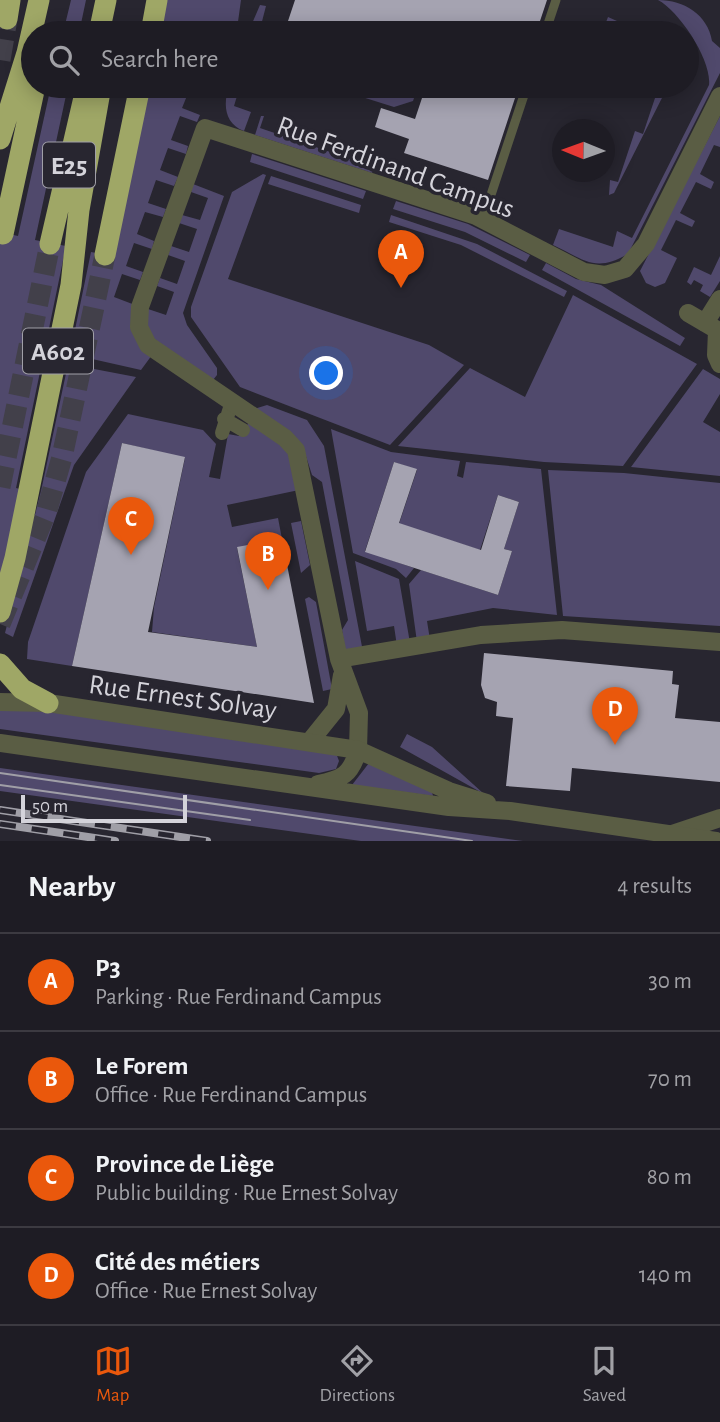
<!DOCTYPE html>
<meta charset="utf-8">
<style>
:root{--surface:#1e1c24;--page:#26252c;--text:#f1f3f6;--muted:#a1a1a6;--line:#3c3a41;--accent:#ea580c}
body{margin:0;font-family:"Alegreya Sans",sans-serif;background:var(--page);color:var(--text)}
.compass{position:absolute;left:552px;top:119px;width:63px;height:63px;border-radius:50%;background:var(--surface);box-shadow:0 4px 18px #0003;rotate:271deg}
.scale{position:absolute;left:21px;bottom:18px;width:166px;box-sizing:border-box;padding-left:7px;border:4px solid #d4d3da;border-top:0;font-size:19px;line-height:24px;white-space:nowrap;color:#d4d3da;-webkit-text-stroke:5px #282630;paint-order:stroke}
.you{position:absolute;left:327px;top:374px;width:24px;height:24px;margin:-18px;border:5px solid #fff;border-radius:50%;background:#1a73e8;box-shadow:0 0 0 10px #1a73e833}
.badge{display:grid;place-items:center;width:46px;height:46px;border-radius:50%;background:var(--accent);color:#fff;font-size:23px;font-weight:700}
.pin{position:absolute;translate:-50% -58px;filter:drop-shadow(0 2px 4px #0008)}
.pin::after{content:'';position:absolute;top:37px;width:24px;height:21px;background:inherit;clip-path:polygon(0 0,100% 0,50% 100%)}
.list{margin:0;padding:0;list-style:none}
h2{display:flex;justify-content:space-between;align-items:center;height:91px;margin:0;padding:0 28px;font-size:30px}
h2 small{font-size:23px;font-weight:400;color:var(--muted)}
.list li{display:grid;grid-template-columns:46px 1fr auto;gap:21px;align-items:center;box-sizing:border-box;height:98px;padding:0 28px;border-top:2px solid var(--line)}
.list b{display:block;font-size:26px;white-space:nowrap}
.list p{margin:0;font-size:23px;white-space:nowrap;color:var(--muted)}
.list em{font-size:23px;font-style:normal;color:var(--muted)}
.icon{flex:none;width:38px;height:38px;fill:none;stroke:currentColor;stroke-width:2;stroke-linecap:round;stroke-linejoin:round}
.map{position:relative;flex:none;width:720px;height:841px;overflow:hidden}
.search{position:absolute;background:var(--surface);box-shadow:0 4px 18px #0003;left:21px;right:21px;top:21px;height:77px;display:flex;align-items:center;gap:18px;box-sizing:border-box;padding:0 24px;border-radius:38px;color:var(--muted);font-size:26px}
.sheet{height:483px;background:var(--surface)}
nav{display:flex;justify-content:space-around;align-items:center;box-sizing:border-box;height:98px;border-top:2px solid var(--line);background:var(--surface);font-size:19px;color:var(--muted)}
nav a{display:grid;justify-items:center;gap:4px}
nav .on{color:var(--accent)}
.map>svg:first-child{display:block}
</style>
<div class="map">
<svg width="720" height="841" viewBox="0 0 720 841">
<rect width="100%" height="100%" fill="#282630"/>
<path fill="#50496c" d="M71,0H86L79,33H63Z
M167,0H241L237,29L214,22L210,33H160Z
M658,0C684,0 708,15 712,41L720,48V73L628,254C595,273 585,260 553,245L559,229L613,247L617,231L632,238L709,85C712,60 679,11 658,0Z
M260,5L266,6L259,33H248Z
M608,17L635,29L637,33L605,25Z
M51,86H68L35,240L66,246L16,488L24,490L0,593V232L18,236Z
M149,86H191L182,108L200,115L197,122L180,116L171,140L188,146L186,154L168,148L160,170L178,177L174,186L156,180L148,203L166,209L163,217L145,212L137,234L154,241L152,249L134,243L126,266L143,272L140,280L122,274L114,297L135,305L152,355L141,370L70,354L91,252L113,256Z
M229,86H240L234,106L251,112L244,131C224,123 223,104 229,86Z
M327,86H418L413,101L394,107Z
M659,86H668L614,193L609,195L610,180L618,182L635,131L643,134Z
M261,116H264L260,128L374,167L372,173L255,135Z
M720,116V147L714,145L700,174L714,182L711,189L696,182L680,213L695,221L692,227L676,220L661,250L677,258L665,283L655,287L646,283L640,271Z
M252,154L366,191L363,199L250,162Z
M263,174L266,175L228,279L429,345L464,365L390,445L240,387L191,317V307L232,192Z
M271,176L361,205L359,213L268,184Z
M193,184L224,196L183,313L187,325L217,368V375L213,380L154,340L146,327L148,309L166,315L174,292L157,286L160,278L177,284L185,261L168,255L171,246L189,252L197,229L179,223L182,215L200,220L208,198L191,192Z
M396,201L468,224L530,255L526,262L465,232L393,209Z
M391,215L477,244L567,291L564,297L461,245L389,222Z
M720,256V281L710,297L700,291L703,285L694,280L691,285L687,282L694,267L711,275Z
M546,263L576,279L601,285L685,338L680,346L542,270Z
M573,295L697,364L623,466L544,462L398,446L470,368L525,397Z
M68,364L136,377L74,465L13,637L5,633L41,491Z
M703,369L720,379V394L703,422L720,432V476L631,467Z
M267,405L307,420L324,446L363,652L346,655L342,630L348,620L322,482L312,475L303,447L254,409Z
M128,414L203,430L216,444L209,477L220,479L228,434L239,436L250,421L286,447L299,490L227,505L232,527L278,518L282,539L237,548L257,647L152,632L154,607L185,458L122,443L72,666L27,659L28,642L86,472Z
M331,429L391,452L460,461L457,476L463,478L466,462L541,469L557,615L493,608L427,621L430,640L417,642L409,584L421,570L498,595L512,551L504,549L519,502L498,495L480,550L399,524L417,470L394,462L365,551L414,568L406,578L396,569L353,553Z
M548,470L624,473L720,483V626L563,616Z
M301,521L310,565L301,573L291,523Z
M355,561L399,579L410,643L397,646L394,626L367,631Z
M309,597L316,602L332,689L323,691L305,599Z
M15,706L336,753L339,761L336,769L319,773L0,729V708Z
M407,734L432,747L484,794L400,747Z
M369,763L432,792L433,796L352,785Z
M0,768L523,841H361L0,791Z"/>
<path fill="#a5a3b1" d="M295,0H547L536,33H326L288,21Z
M426,86H519L488,180L404,153L409,139L375,127L381,108L415,119Z
M122,443L185,457L148,632L257,647L237,547L282,539L314,703L72,666Z
M394,462L417,469L399,523L481,550L498,495L519,502L504,549L512,551L498,595L365,552Z
M484,653L673,671L672,684L679,685L675,718L720,722V782L572,768L570,791L506,786L513,718L496,716L497,702L485,698L481,685Z"/>
<g fill="none" stroke-linecap="round" stroke-linejoin="round">
<path stroke="#42404a" stroke-width="21" stroke-dasharray="21 10" stroke-linecap="butt" d="M0,60L7,19
M0,487L50,244
M0,624L47,510L62,457L105,255"/>
<path stroke="#5a5d44" stroke-width="9" d="M545,33L556,0
M483,219L527,86"/>
<path stroke="#5a5d44" stroke-width="14" d="M224,419L243,430
M222,433L230,408"/>
<path stroke="#5a5d44" stroke-width="18" d="M688,313L717,330L716,355L720,364
M705,323L720,299
M339,659L481,635L562,630L720,642
M311,740L336,709L342,675
M358,750L359,713L339,659L296,450L285,438L148,345L139,327L140,307L205,128L476,216L584,272L605,275L625,269L646,244L720,96
M672,834L720,818"/>
<path stroke="#5a5d44" stroke-width="18" d="M0,702L48,703L358,750L449,791L487,803
M0,743L449,807L510,811L716,841
M318,784C342,779 351,775 358,750"/>
<path stroke="#9fa766" stroke-width="21" d="M7,19L10,0
M99,33L106,0
M151,33L157,0
M0,139L27,53L39,0
M3,234L35,86
M50,244L85,93
M105,255L140,86
M0,612L15,558L71,285L79,210L101,86
M0,664L22,689L48,703"/>
<path stroke="#a09fa7" stroke-width="2" d="M0,773L472,841
M0,785L250,820"/>
<defs>
<path id="rail" d="M0,810L207,841
M0,824L115,841"/>
</defs>
<use href="#rail" stroke="#a09fa7" stroke-width="8"/>
<use href="#rail" stroke="#282630" stroke-width="5" stroke-dasharray="16" stroke-linecap="butt"/>
</g>
<g text-anchor="middle" stroke-width="7" stroke-linejoin="round" paint-order="stroke">
<g fill="#282630" stroke="#a09fa7" stroke-width="2">
<rect x="43" y="142.5" width="52" height="45" rx="5"/>
<rect x="23" y="328.5" width="70" height="45" rx="5"/>
</g>
<g font-size="26" font-weight="bold" fill="#d4d3da">
<text x="69" y="174">E25</text>
<text x="58" y="360">A602</text>
</g>
<g font-size="28" fill="#d4d3da" stroke="#282630">
<text transform="translate(396 166) rotate(20)" y="10">Rue Ferdinand Campus</text>
<text transform="translate(183 696) rotate(8)" y="10">Rue Ernest Solvay</text>
</g>
</g>
</svg>
<svg class="compass" viewBox="-18 -18 36 36"><path d="M0-13l5 13h-10z" fill="#e53935"/><path d="M0 13l5-13h-10z" fill="#a1a1a6"/></svg>
<div class="scale">50 m</div>
<div class="you"></div>
<div class="pin badge" style="left:401px;top:288px">A</div>
<div class="pin badge" style="left:268px;top:590px">B</div>
<div class="pin badge" style="left:131px;top:555px">C</div>
<div class="pin badge" style="left:615px;top:745px">D</div>
<div class="search"><svg class="icon" aria-label="search" viewBox="0 0 24 24"><circle cx="10" cy="10" r="6"/><path d="M15 15l6 6"/></svg>Search here</div>
</div>
<section class="sheet">
<h2>Nearby<small>4 results</small></h2>
<ul class="list">
<li><span class="badge">A</span><div><b>P3</b><p>Parking · Rue Ferdinand Campus</p></div><em>30 m</em></li>
<li><span class="badge">B</span><div><b>Le Forem</b><p>Office · Rue Ferdinand Campus</p></div><em>70 m</em></li>
<li><span class="badge">C</span><div><b>Province de Liège</b><p>Public building · Rue Ernest Solvay</p></div><em>80 m</em></li>
<li><span class="badge">D</span><div><b>Cité des métiers</b><p>Office · Rue Ernest Solvay</p></div><em>140 m</em></li>
</ul>
</section>
<nav>
<a class="on"><svg class="icon" aria-label="map" viewBox="0 0 24 24"><path d="M3 6l6-2 6 2 6-2v14l-6 2-6-2-6 2zM9 4v14M15 6v14"/></svg>Map</a>
<a><svg class="icon" aria-label="directions" viewBox="0 0 24 24"><path d="M12 3l9 9-9 9-9-9zM9 14v-3h6M13 9l2 2-2 2"/></svg>Directions</a>
<a><svg class="icon" aria-label="saved" viewBox="0 0 24 24"><path d="M7 4h10v16l-5-4-5 4z"/></svg>Saved</a>
</nav>
